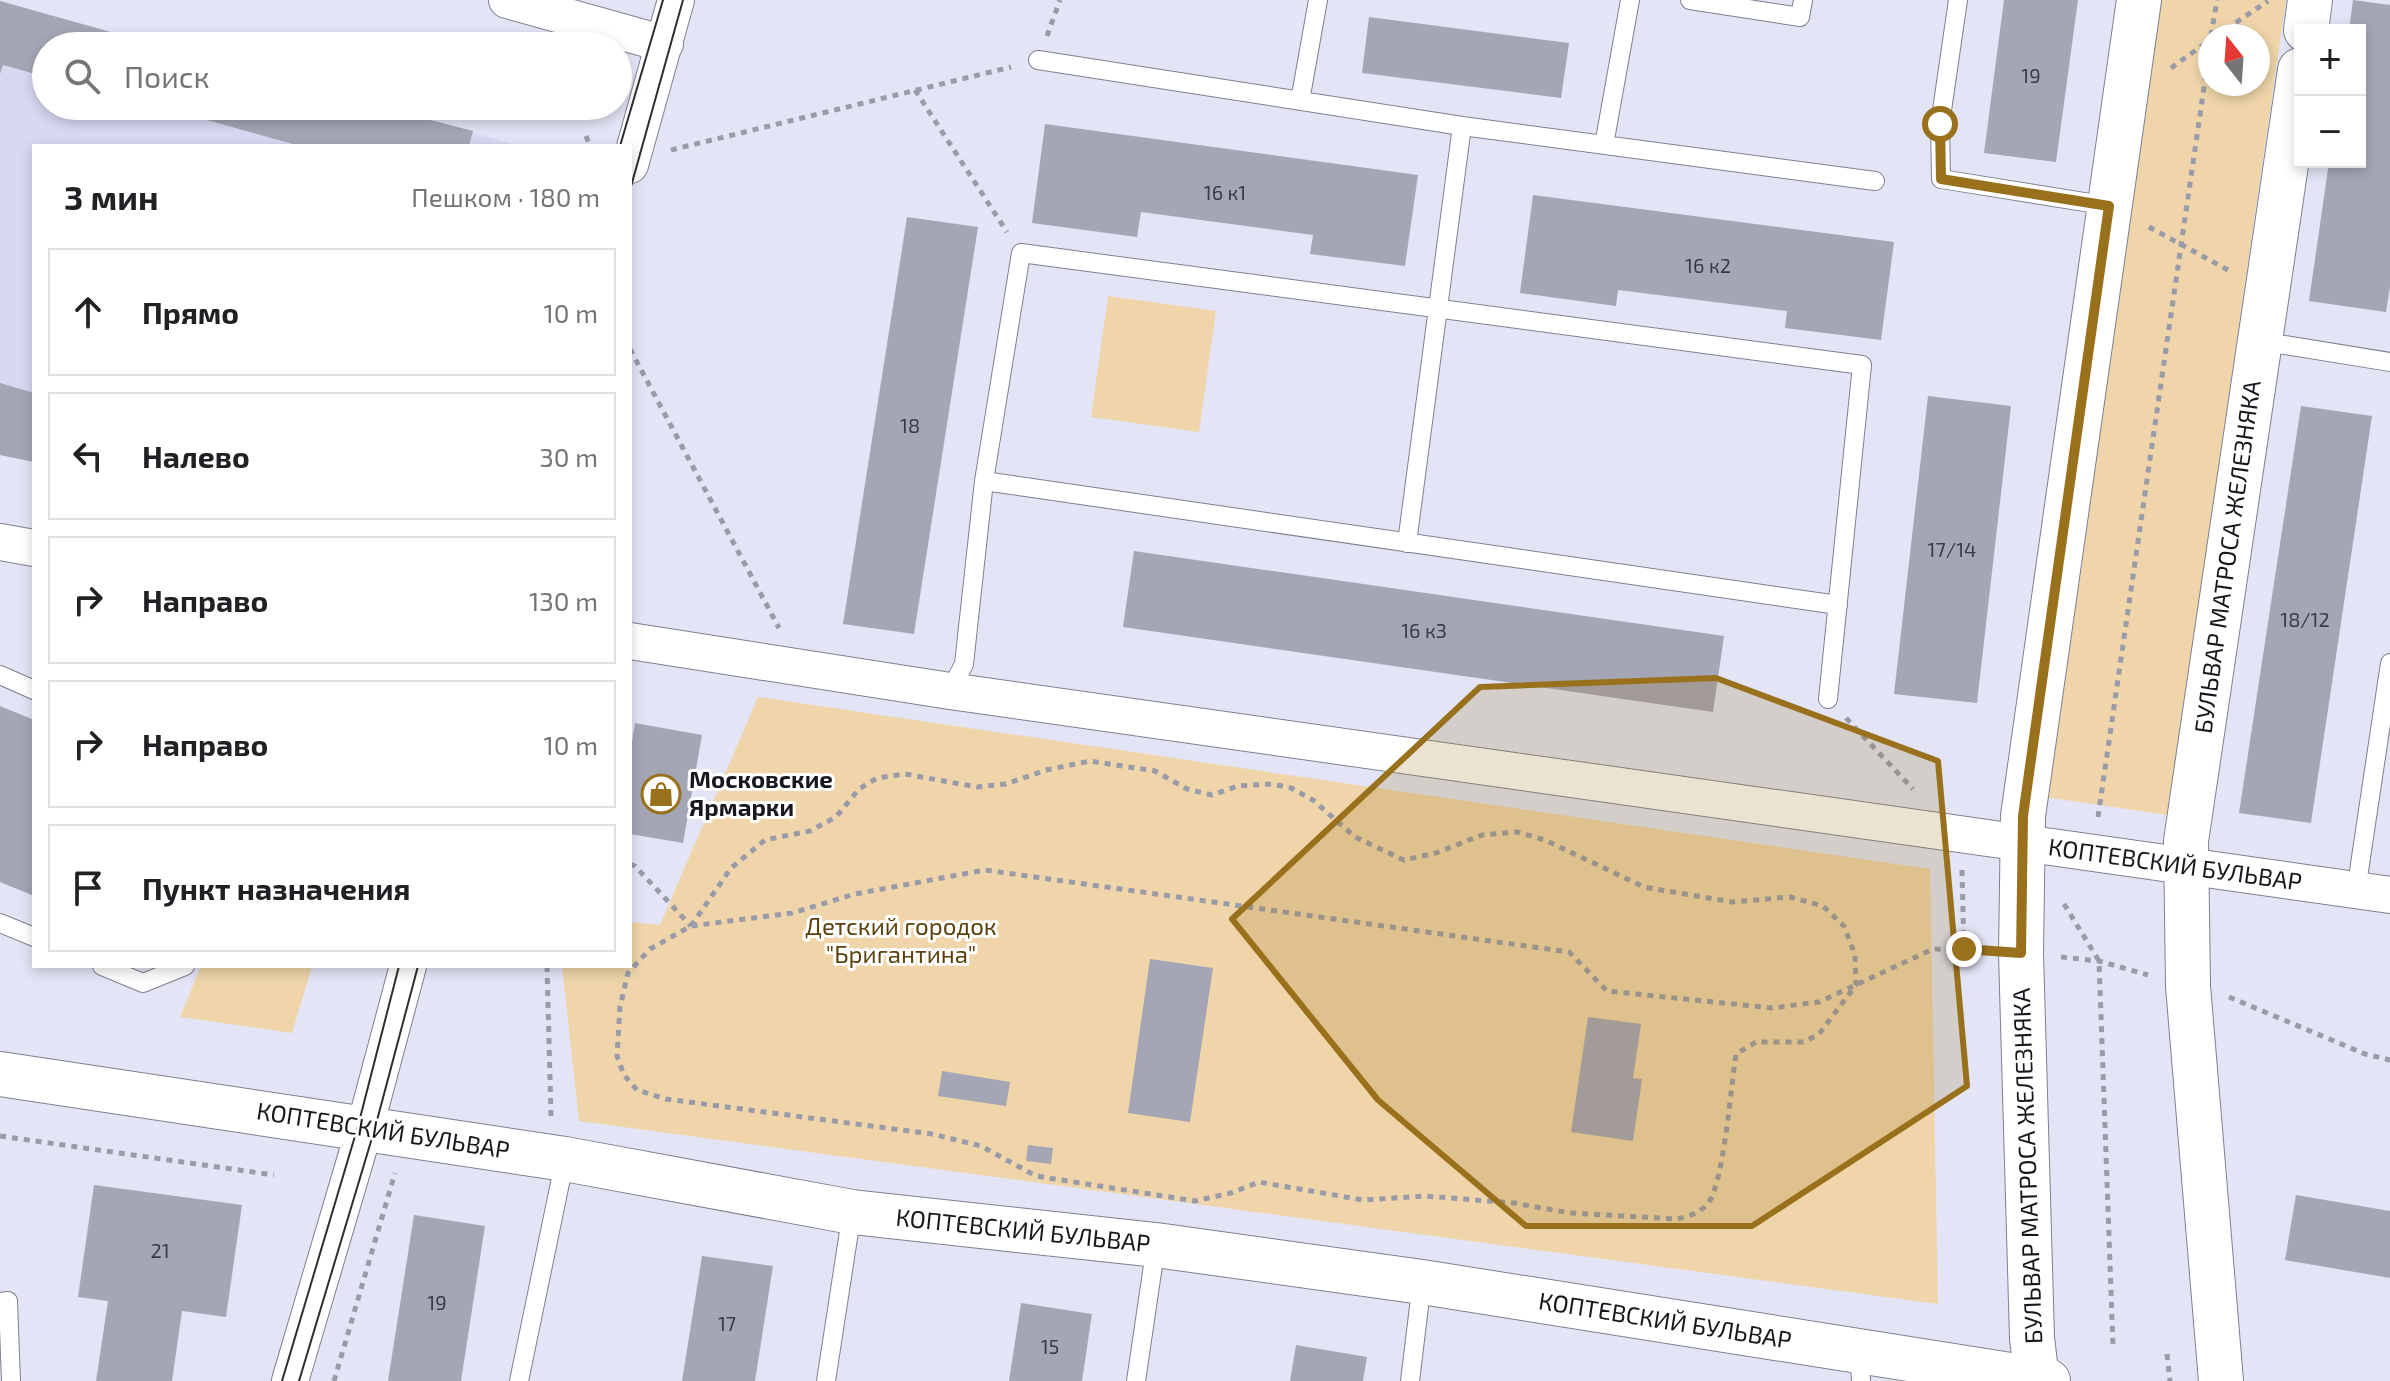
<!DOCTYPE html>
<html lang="ru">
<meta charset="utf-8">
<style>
:root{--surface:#fff;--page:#f2f2f2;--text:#202124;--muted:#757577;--line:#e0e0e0}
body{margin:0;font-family:"Exo 2",sans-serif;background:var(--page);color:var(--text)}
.controls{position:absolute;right:24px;top:24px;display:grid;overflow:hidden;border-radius:0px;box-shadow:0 4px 12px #0003}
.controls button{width:72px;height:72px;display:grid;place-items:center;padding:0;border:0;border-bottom:2px solid var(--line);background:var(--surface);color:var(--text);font:40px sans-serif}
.compass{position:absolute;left:2198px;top:24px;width:72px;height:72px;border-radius:50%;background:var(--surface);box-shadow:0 4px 12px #0003;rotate:343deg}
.stop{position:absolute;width:24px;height:24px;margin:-18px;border:6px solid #99711d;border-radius:50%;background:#fff}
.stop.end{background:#99711d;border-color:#fff;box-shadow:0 2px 8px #0008}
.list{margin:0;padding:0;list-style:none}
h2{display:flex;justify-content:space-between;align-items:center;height:104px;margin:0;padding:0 32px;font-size:34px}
h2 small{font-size:26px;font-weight:400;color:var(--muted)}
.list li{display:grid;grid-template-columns:52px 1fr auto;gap:24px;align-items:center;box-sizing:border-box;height:128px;margin:0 16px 16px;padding:0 16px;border:2px solid var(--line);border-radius:0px}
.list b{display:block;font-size:30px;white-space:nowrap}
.list em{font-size:26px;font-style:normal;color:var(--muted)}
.icon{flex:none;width:44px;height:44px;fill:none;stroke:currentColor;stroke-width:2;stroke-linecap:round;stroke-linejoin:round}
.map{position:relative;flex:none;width:2390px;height:1381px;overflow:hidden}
.search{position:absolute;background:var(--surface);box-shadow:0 4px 12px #0003;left:32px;top:32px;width:600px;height:88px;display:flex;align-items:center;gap:20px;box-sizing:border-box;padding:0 28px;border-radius:44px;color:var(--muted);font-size:30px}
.panel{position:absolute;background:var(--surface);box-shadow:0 4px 12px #0003;left:32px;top:144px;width:600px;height:824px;border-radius:0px}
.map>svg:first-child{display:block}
</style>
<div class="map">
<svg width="2390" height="1381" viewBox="0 0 2390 1381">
<rect width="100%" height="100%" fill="#e3e5f6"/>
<path fill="#d6d9f1" d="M0,1L160,46H46V106H376L520,146H34V462L0,455Z"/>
<path fill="#efd5a9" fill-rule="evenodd" d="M2160,0H2286L2168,815L2044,797ZM2210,36H2258V84H2210Z
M1108,296L1216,311L1199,432L1091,417Z
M758,697L1930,869L1938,1304L579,1121L562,966H630V922L660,925Z
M201,966H312L292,1033L180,1017Z"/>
<path fill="#a4a6b6" d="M2004,0H2078L2056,162L1984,153Z
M2353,0L2390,5V287L2386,312L2309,301L2329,162H2360V30H2349Z
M0,1L157,45V46H46V77L3,65L0,74Z
M1369,17L1569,43L1561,98L1362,73Z
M157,106H376L473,131L469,146H300Z
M1045,124L1418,175L1405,266L1310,254L1313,235L1141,212L1137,237L1032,223Z
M1533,195L1894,242L1881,340L1785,328L1787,311L1618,290L1616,306L1520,293Z
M907,217L978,227L914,634L843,624Z
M0,383L34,393V462L0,455Z
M1928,396L2011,406L1977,703L1894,694Z
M2301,406L2372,416L2311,823L2239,813Z
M1134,551L1724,636L1713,712L1123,627Z
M0,706L34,720V896L0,882Z
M635,723L702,735L683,843L630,834V755Z
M1150,959L1213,968L1190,1122L1128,1113Z
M1588,1017L1641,1024L1633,1078L1642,1079L1633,1141L1571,1132Z
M942,1071L1010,1082L1006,1106L938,1096Z
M1028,1145L1053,1148L1051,1164L1026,1161Z
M94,1185L242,1205L226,1317L182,1311L172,1381H96L108,1301L78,1297Z
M2296,1195L2390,1211V1278L2285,1260Z
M414,1215L485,1226L461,1381H388Z
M702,1256L773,1266L755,1381H682Z
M1021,1303L1092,1314L1082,1381H1009Z
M1296,1345L1367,1357L1363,1381H1290Z"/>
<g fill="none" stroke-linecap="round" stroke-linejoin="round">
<defs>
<path id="lane" d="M1690,0L1800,17L1803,0
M1958,0L1940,124L1941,179L2109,206
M1038,60L1462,126L1407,543
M1300,101L1318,0
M1462,126L1875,181
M1604,145L1630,0
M2260,341L2390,362
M984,481L1838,605
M0,675L34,690
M950,691L964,664L984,481L1021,253L1862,365L1828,699
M2356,891L2390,663
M0,923L34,937
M102,966L143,983L185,966
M0,1302L8,1301L11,1381
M1859,1352L1861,1381
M519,1381L565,1159
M826,1381L852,1212
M1136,1381L1156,1245
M1410,1381L1422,1282"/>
<path id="street" d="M507,0L665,44
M630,165L676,0
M0,542L34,548
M630,641L950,691L2390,895
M290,1381L365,1127L408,966"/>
<path id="secondary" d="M2306,30L2310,0
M0,1074L565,1159L852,1212L1156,1245L1422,1282L2048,1381
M2037,1381L2032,1338L2021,953L2023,816L2139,0
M2221,1381L2188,986L2186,841L2300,70"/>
</defs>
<use href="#lane" stroke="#7e808f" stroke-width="20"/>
<use href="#street" stroke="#7e808f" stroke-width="38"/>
<use href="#secondary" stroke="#7e808f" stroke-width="46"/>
<path stroke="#9a9ba8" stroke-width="5" stroke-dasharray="6 6" stroke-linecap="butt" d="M1047,36L1060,0
M2211,36L2217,0
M2216,36L2268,1
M2171,68L2210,40
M915,90L1007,232
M586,136L590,146
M671,150L1011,67
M2149,227L2228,270
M630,349L779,628
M1846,718L1913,789
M2098,817L2210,46
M630,864L635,866L691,926
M1962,870L1964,949
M2064,904L2099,961L2113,1346
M691,926L731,868L765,840L810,831L836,817L859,789L877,778L905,774L977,787L1006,784L1046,770L1090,761L1155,771L1187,789L1212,795L1238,786L1272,784L1291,788L1313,800L1355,837L1404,860L1436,853L1482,835L1517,832L1545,840L1644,887L1732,902L1790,897L1823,906L1844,926L1855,955L1856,985L1819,1034L1804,1042H1756L1736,1054C1731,1086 1724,1179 1709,1202C1702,1212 1688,1217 1677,1219L1570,1213L1514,1203L1425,1196L1363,1200L1259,1182L1231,1193L1195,1201L1036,1176L981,1146L932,1134L666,1099L637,1090L624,1075L617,1056L620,1007L628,973L650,949L691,926L792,913L855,894L985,870L1569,952L1607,991L1772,1008L1819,1002L1933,949L1983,950
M2061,957L2099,961L2148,975
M547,966L551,1116
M2229,997L2365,1054L2390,1060
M0,1136L274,1175
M2167,1354L2170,1381
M334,1381L395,1173"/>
<use href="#lane" stroke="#fff" stroke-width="18"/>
<use href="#street" stroke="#fff" stroke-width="36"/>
<use href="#secondary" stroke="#fff" stroke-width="44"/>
<path stroke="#2d2e34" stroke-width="2" d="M620,146L663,0
M630,190L683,0
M282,1381L358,1126L399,966
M299,1381L375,1128L418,966"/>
</g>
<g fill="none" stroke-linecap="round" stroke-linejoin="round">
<path stroke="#99711d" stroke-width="10" d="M1940,124L1941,179L2109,206L2023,816L2021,953L1964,949"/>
</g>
<path fill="#99711d" fill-opacity="0.2" stroke="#99711d" stroke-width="6" stroke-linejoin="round" d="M1716,678L1938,761L1967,1086L1752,1226H1526L1378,1100L1232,919L1480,687Z"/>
<defs>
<symbol id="shop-ring" viewBox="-11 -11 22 22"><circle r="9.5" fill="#fff" stroke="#99711d" stroke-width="1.5"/><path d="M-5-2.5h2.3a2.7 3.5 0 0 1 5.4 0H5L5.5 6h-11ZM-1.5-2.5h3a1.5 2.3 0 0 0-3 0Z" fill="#99711d"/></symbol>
</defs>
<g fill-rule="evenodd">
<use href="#shop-ring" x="639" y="772" width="44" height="44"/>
</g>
<g text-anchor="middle" stroke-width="6" stroke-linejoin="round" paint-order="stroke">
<g font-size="20" fill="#3a3c43">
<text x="2031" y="83">19</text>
<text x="1225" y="200">16 к1</text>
<text x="1708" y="273">16 к2</text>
<text x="910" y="433">18</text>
<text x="1952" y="557">17/14</text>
<text x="2305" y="627">18/12</text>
<text x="1424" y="638">16 к3</text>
<text x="160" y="1258">21</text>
<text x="437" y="1310">19</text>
<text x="727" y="1331">17</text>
<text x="1050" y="1354">15</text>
</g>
<g font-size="24" fill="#17181d" stroke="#fff">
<text transform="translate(2228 557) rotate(-82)" y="8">БУЛЬВАР МАТРОСА ЖЕЛЕЗНЯКА</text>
<text transform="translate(2175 865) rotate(8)" y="8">КОПТЕВСКИЙ БУЛЬВАР</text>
<text transform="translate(383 1131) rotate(9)" y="8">КОПТЕВСКИЙ БУЛЬВАР</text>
<text transform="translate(2028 1166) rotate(-92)" y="8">БУЛЬВАР МАТРОСА ЖЕЛЕЗНЯКА</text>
<text transform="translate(1023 1231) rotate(6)" y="8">КОПТЕВСКИЙ БУЛЬВАР</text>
<text transform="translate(1665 1321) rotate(9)" y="8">КОПТЕВСКИЙ БУЛЬВАР</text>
</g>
<g font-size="24" font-weight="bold" fill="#17181d" stroke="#fff" text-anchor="start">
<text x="689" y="788">Московские<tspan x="689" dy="28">Ярмарки</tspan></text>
</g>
<g font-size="24" fill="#5b410b" stroke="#fff">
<text x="901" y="935">Детский городок<tspan x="901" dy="28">"Бригантина"</tspan></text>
</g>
</g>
</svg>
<div class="controls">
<button>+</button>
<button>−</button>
</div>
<svg class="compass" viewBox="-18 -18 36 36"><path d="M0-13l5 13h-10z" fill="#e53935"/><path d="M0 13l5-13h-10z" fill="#757577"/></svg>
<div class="stop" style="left:1940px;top:124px"></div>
<div class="stop end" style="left:1964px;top:949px"></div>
<div class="search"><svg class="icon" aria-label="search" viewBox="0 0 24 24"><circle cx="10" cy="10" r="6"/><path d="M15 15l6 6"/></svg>Поиск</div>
<section class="panel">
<h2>3 мин<small>Пешком · 180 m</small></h2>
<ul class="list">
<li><svg class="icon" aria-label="ahead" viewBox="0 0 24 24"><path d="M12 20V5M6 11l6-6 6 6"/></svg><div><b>Прямо</b></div><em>10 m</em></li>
<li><svg class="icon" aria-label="left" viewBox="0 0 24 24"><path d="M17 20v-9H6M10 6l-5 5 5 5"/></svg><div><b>Налево</b></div><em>30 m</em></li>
<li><svg class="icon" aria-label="right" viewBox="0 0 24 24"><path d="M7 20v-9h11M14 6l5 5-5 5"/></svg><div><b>Направо</b></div><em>130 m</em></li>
<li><svg class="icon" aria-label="right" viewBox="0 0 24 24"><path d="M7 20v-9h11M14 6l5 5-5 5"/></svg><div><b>Направо</b></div><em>10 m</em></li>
<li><svg class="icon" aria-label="arrive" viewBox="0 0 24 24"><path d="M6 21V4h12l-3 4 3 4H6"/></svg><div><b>Пункт назначения</b></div></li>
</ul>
</section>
</div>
